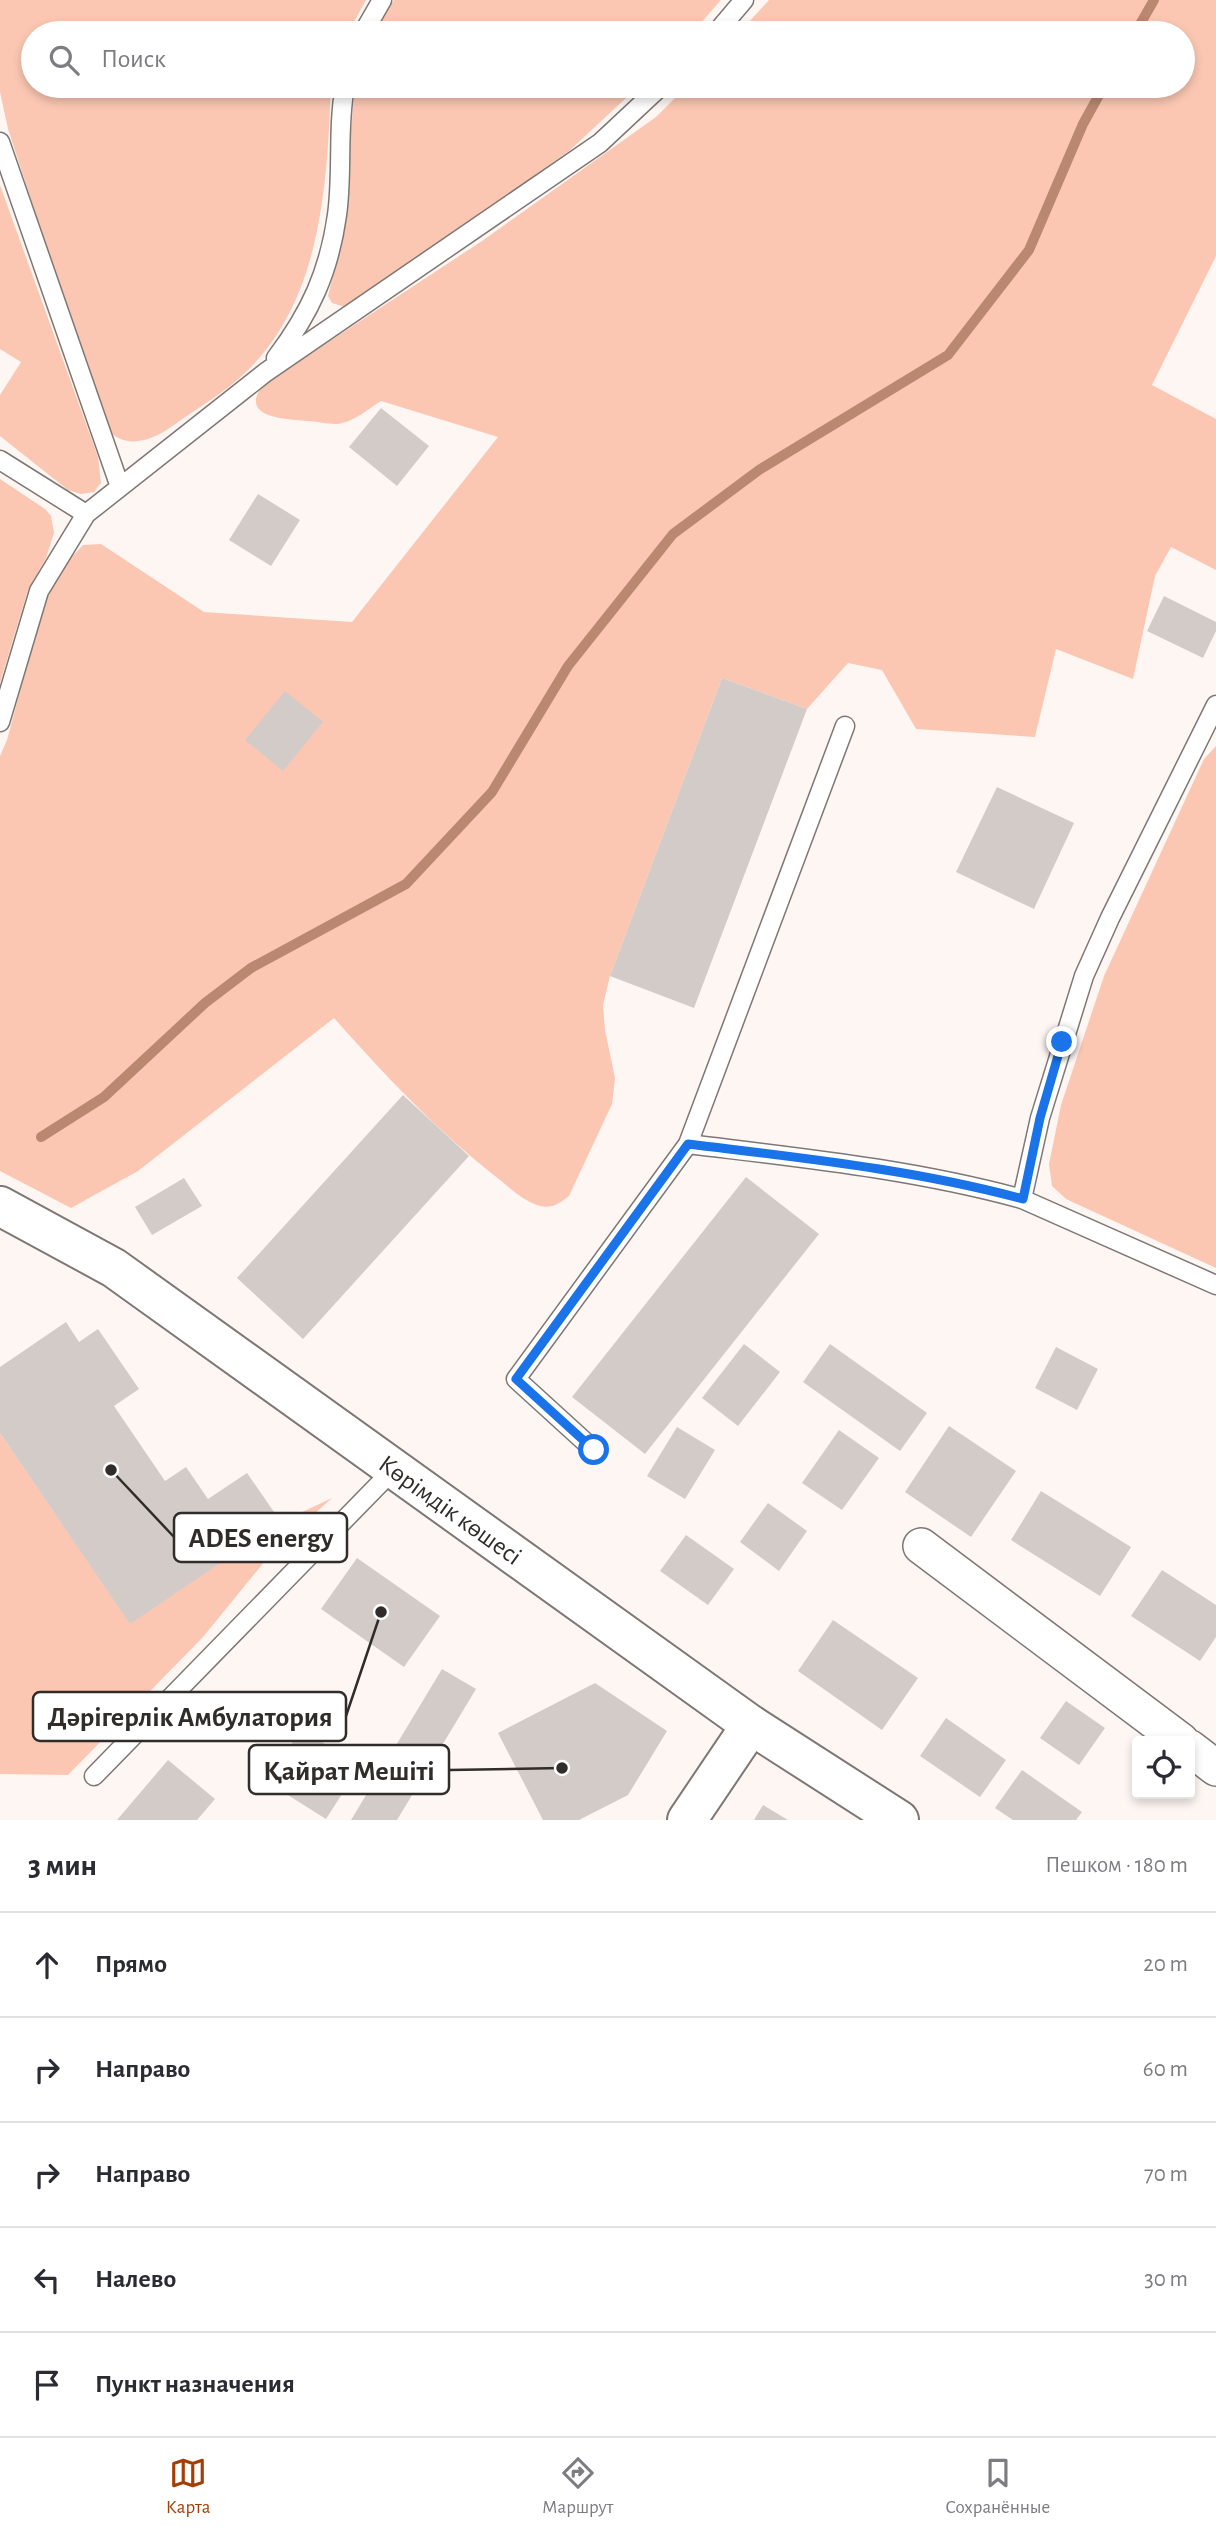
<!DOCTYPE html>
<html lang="ru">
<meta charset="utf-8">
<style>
:root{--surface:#fff;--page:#f7f7f7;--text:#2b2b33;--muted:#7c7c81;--line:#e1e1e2;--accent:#a33f06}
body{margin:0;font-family:"Alegreya Sans",sans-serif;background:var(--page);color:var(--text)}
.controls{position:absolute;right:21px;bottom:21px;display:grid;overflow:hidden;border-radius:7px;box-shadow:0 4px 10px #0003}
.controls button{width:63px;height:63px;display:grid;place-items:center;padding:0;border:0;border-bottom:2px solid var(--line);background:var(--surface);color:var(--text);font:35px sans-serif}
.stop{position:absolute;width:21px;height:21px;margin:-16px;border:5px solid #1a73e8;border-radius:50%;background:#fff}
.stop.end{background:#1a73e8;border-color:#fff;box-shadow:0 2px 7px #0008}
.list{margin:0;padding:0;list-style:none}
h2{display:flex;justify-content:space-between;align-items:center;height:91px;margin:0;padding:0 28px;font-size:30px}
h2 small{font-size:23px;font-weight:400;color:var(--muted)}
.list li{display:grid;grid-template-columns:46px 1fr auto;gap:21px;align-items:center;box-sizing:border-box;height:105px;padding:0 28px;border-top:2px solid var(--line)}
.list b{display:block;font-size:26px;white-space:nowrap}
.list em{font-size:23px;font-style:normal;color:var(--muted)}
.icon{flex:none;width:38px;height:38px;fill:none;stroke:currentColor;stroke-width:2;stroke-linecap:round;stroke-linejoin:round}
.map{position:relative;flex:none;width:1216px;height:1820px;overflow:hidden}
.search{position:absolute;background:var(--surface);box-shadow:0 4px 10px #0003;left:21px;right:21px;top:21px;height:77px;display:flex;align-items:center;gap:18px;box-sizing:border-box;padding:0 24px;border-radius:38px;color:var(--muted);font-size:26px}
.sheet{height:616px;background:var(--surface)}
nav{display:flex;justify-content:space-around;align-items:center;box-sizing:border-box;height:98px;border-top:2px solid var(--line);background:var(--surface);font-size:19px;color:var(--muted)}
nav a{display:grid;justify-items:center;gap:4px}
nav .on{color:var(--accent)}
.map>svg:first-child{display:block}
</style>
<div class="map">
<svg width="1216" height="1820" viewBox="0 0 1216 1820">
<rect width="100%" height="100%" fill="#fef6f3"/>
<path fill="#fbc7b2" d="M0,0H366L348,33H33V86H331C327,183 322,297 248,370C226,392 196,409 171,427C150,442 123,450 105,427L8,129L0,92Z
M394,0H721L692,33H373Z
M769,0H1216V256L1152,385L1216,419V570L1171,547L1155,576L1133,679L1056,649L1035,737L916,729L882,670L848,663L807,709L722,678L610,976L603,1005L605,1030L615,1078L612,1104L569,1196C560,1203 552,1209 540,1206C523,1201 509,1187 495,1176C435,1129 385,1075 334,1018L138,1171L71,1208L0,1171V756L7,740L35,634L50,589L63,566L83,545L101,544L204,612L352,622L498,437L381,401C370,408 354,421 342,423C333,426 318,421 308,421C289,419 237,419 263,385L482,241L656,117L687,86H1183V33H739Z
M355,86H639L570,150L356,303L345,307L332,303L328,296L341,242Z
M0,185L98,457L101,483L94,492L81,494L68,490L0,436V395L21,362L0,349Z
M0,479L45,509L51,516L54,533L46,558L28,590L0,683Z
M1216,746V1268L1066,1199L1052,1186L1049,1164L1061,1105L1104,976L1204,759Z
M0,1433L130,1623L281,1522L332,1498L274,1550L203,1637L68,1775L0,1774Z"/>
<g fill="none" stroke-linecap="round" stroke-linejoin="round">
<path stroke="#ba8771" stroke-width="10" d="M1135,33L1154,0
M41,1137L104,1097L205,1003L251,968L406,884L492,792L568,666L673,534L759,470L948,355L1029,250L1083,124L1104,86"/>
</g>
<path fill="#d3cbc8" d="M381,408L429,446L397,486L349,447Z
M258,494L300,520L271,566L229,540Z
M1164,596L1216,622V631L1203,658L1147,631Z
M722,678L807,709L694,1008L610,976Z
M285,691L323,722L283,771L245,740Z
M997,787L1074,823L1034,909L956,872Z
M403,1095L469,1156L303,1339L237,1278Z
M746,1177L819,1234L645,1454L572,1397Z
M184,1178L202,1206L152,1235L135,1207Z
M66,1322L79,1342L98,1329L139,1389L114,1406L165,1481L186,1467L208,1499L247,1473L281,1522L130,1624L0,1433V1367Z
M744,1344L780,1372L738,1426L702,1398Z
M830,1344L927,1413L900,1451L803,1382Z
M1056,1347L1098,1369L1077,1410L1035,1388Z
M949,1426L1016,1471L971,1537L905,1492Z
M677,1427L715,1450L685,1499L647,1476Z
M839,1430L879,1458L842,1510L802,1483Z
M1041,1491L1131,1547L1100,1596L1011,1540Z
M768,1503L807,1531L779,1571L740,1542Z
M686,1535L734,1569L708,1605L660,1571Z
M357,1558L440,1616L404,1667L321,1609Z
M1162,1570L1216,1605V1637L1200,1661L1131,1616Z
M833,1620L918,1678L882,1730L798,1671Z
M442,1669L476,1689L397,1820H351Z
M595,1683L667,1731L628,1795L579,1820H543L498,1733Z
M1066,1701L1105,1728L1079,1765L1040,1738Z
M946,1718L1006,1760L980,1797L920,1756Z
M301,1729L360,1766L326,1819L267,1782Z
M168,1760L215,1799L197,1820H117Z
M1022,1770L1082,1812L1076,1820H1013L995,1808Z
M763,1805L788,1820H754Z"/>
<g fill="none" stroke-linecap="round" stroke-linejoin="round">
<defs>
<path id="service" d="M363,33L382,0
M716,33L744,0
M0,142L120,487
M276,358C310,313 329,272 337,215C343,173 337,128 345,86
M0,460L86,514L39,591L0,722
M86,514L266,372L600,143L661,86
M1216,705L1110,918L1084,976L1040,1118L1022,1199L1216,1285
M688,1144C801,1158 912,1169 1022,1199
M594,1450L516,1379L688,1144L845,726
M94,1776L395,1468"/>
<path id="minor" d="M921,1546L1181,1741
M1190,1748L1216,1768"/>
<g id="tertiary">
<path id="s1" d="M0,1206L114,1268L751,1725L899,1820"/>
<path d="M687,1820L751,1725"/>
</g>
</defs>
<use href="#service" stroke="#7e7774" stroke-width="21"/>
<use href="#minor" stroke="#7e7774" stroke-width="38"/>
<use href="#tertiary" stroke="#7e7774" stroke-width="42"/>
<use href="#service" stroke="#fff" stroke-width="18"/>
<use href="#minor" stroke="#fff" stroke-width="35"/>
<use href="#tertiary" stroke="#fff" stroke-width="38"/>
</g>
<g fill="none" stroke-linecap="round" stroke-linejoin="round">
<path stroke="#1a73e8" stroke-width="9" d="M594,1450L516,1379L688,1144C801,1158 912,1169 1023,1199L1040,1118L1062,1042"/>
</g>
<g text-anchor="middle" stroke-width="6" stroke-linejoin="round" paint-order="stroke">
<g font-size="26" fill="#2f2c2a" stroke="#fff">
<text dy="9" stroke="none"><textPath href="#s1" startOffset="544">Көрімдік көшесі</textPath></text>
</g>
</g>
<path fill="none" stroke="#2f2c2a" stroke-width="2.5" d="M111 1470L174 1537M381 1612L346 1716M562 1768L449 1770"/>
<g fill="#2f2c2a" stroke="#fff" stroke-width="2.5">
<circle cx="111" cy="1470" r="7"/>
<circle cx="381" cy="1612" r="7"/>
<circle cx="562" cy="1768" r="7"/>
</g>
<g fill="#fff" stroke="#2f2c2a" stroke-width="2.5">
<rect x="174" y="1513" width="173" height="49" rx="7"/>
<rect x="33" y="1692" width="313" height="49" rx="7"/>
<rect x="249" y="1745" width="200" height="49" rx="7"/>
</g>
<g font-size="28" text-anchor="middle" font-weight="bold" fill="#2f2c2a">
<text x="261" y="1547">ADES energy</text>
<text x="190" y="1726">Дәрігерлік Амбулатория</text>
<text x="349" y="1780">Қайрат Мешіті</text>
</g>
</svg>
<div class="controls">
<button><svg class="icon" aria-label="locate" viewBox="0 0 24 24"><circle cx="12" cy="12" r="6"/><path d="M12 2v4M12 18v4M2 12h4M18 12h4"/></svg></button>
</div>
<div class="stop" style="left:594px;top:1450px"></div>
<div class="stop end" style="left:1062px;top:1042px"></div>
<div class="search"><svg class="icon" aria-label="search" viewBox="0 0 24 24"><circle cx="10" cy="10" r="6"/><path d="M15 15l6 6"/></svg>Поиск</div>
</div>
<section class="sheet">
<h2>3 мин<small>Пешком · 180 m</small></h2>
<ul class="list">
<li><svg class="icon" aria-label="ahead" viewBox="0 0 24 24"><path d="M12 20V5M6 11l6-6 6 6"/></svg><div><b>Прямо</b></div><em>20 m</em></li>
<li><svg class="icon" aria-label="right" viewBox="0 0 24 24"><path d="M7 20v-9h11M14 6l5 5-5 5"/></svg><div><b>Направо</b></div><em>60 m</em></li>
<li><svg class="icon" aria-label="right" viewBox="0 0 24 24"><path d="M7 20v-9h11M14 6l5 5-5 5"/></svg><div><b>Направо</b></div><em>70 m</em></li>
<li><svg class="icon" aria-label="left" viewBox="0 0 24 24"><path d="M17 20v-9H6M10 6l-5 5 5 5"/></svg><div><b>Налево</b></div><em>30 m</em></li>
<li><svg class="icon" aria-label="arrive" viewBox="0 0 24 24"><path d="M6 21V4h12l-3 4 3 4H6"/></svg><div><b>Пункт назначения</b></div></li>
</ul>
</section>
<nav>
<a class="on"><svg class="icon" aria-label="map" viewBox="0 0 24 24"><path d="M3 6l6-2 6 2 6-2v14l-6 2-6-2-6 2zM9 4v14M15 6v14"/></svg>Карта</a>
<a><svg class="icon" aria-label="directions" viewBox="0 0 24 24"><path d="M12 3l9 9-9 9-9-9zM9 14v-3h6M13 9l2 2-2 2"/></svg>Маршрут</a>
<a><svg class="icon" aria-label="saved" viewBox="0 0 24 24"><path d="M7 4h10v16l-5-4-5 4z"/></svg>Сохранённые</a>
</nav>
